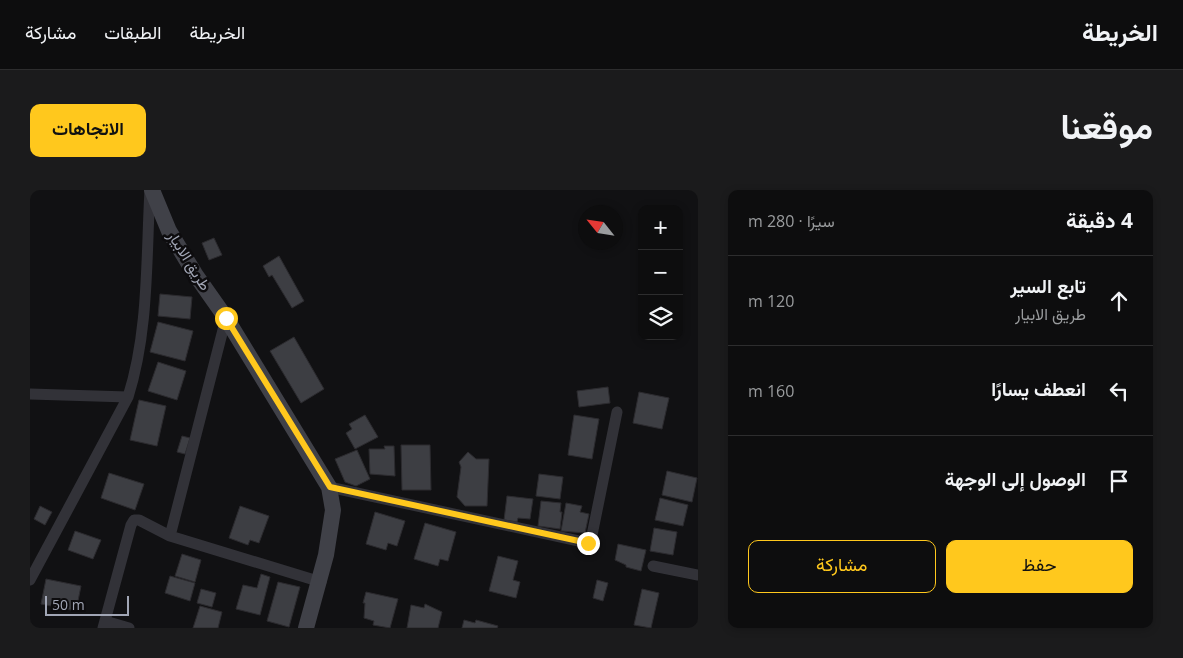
<!DOCTYPE html>
<html lang="ar">
<meta charset="utf-8">
<style>
:root{--surface:#0d0d0e;--page:#1b1b1c;--text:#f1f3f6;--muted:#9a9c9e;--line:#2d2d2e;--accent:#ffc81d}
body{margin:0;font-family:"Open Sans",Vazirmatn,sans-serif;background:var(--page);color:var(--text);direction:rtl}
.controls{position:absolute;right:15px;top:15px;display:grid;overflow:hidden;border-radius:10px;box-shadow:0 2px 8px #0003}
.controls button{width:45px;height:45px;display:grid;place-items:center;padding:0;border:0;border-bottom:1px solid var(--line);background:var(--surface);color:var(--text);font:25px sans-serif}
.compass{position:absolute;left:548px;top:15px;width:45px;height:45px;border-radius:50%;background:var(--surface);box-shadow:0 2px 8px #0003;rotate:300deg}
.scale{position:absolute;left:15px;bottom:12px;width:84px;box-sizing:border-box;padding-left:5px;border:2px solid #a1a6b5;border-top:0;font-size:14px;line-height:18px;white-space:nowrap;color:#a1a6b5;-webkit-text-stroke:4px #0d0c0e;paint-order:stroke}
.stop{position:absolute;width:15px;height:15px;margin:-11px;border:4px solid #ffc81d;border-radius:50%;background:#fff}
.stop.end{background:#ffc81d;border-color:#fff;box-shadow:0 1px 5px #0008}
.list{margin:0;padding:0;list-style:none}
h2{display:flex;justify-content:space-between;align-items:center;height:65px;margin:0;padding:0 20px;font-size:21px}
h2 small{font-size:16px;font-weight:400;color:var(--muted)}
.list li{display:grid;grid-template-columns:32px 1fr auto;gap:15px;align-items:center;box-sizing:border-box;height:90px;padding:0 20px;border-top:1px solid var(--line)}
.list b{display:block;font-size:19px;white-space:nowrap}
.list p{margin:0;font-size:16px;white-space:nowrap;color:var(--muted)}
.list em{font-size:16px;font-style:normal;color:var(--muted)}
.actions{display:flex;gap:10px;padding:15px 20px}
.actions a{flex:1;padding:11px 0;border:1px solid var(--accent);border-radius:10px;text-align:center;font-size:18px;color:var(--accent)}
.actions .main{background:var(--accent);color:#111}
.icon{flex:none;width:28px;height:28px;fill:none;stroke:currentColor;stroke-width:2;stroke-linecap:round;stroke-linejoin:round}
.map{position:relative;flex:none;width:668px;height:438px;overflow:hidden;direction:ltr;border-radius:10px}
header{display:flex;align-items:center;gap:30px;box-sizing:border-box;height:70px;padding:0 25px;background:var(--surface);border-bottom:1px solid var(--line)}
header strong{font-size:24px}
nav{display:flex;gap:28px;margin-inline-start:auto;font-size:18px}
.intro{display:flex;align-items:center;justify-content:space-between;box-sizing:border-box;height:120px;padding:0 30px}
h1{margin:0;font-size:35px}
.button{padding:12px 22px;border-radius:10px;background:var(--accent);color:#111;font-size:18px;font-weight:700}
main{display:flex;gap:30px;padding:0 30px}
aside{flex:1;background:var(--surface);border-radius:10px;box-shadow:0 2px 8px #0003}
.map>svg:first-child{display:block}
</style>
<header>
<strong>الخريطة</strong>
<nav><a>الخريطة</a><a>الطبقات</a><a>مشاركة</a></nav>
</header>
<div class="intro"><h1>موقعنا</h1><a class="button">الاتجاهات</a></div>
<main>
<aside>
<h2>4 دقيقة<small>سيرًا · 280 m</small></h2>
<ul class="list">
<li><svg class="icon" aria-label="ahead" viewBox="0 0 24 24"><path d="M12 20V5M6 11l6-6 6 6"/></svg><div><b>تابع السير</b><p>طريق الابيار</p></div><em>120 m</em></li>
<li><svg class="icon" aria-label="left" viewBox="0 0 24 24"><path d="M17 20v-9H6M10 6l-5 5 5 5"/></svg><div><b>انعطف يسارًا</b></div><em>160 m</em></li>
<li><svg class="icon" aria-label="arrive" viewBox="0 0 24 24"><path d="M6 21V4h12l-3 4 3 4H6"/></svg><div><b>الوصول إلى الوجهة</b></div></li>
</ul>
<div class="actions"><a class="main">حفظ</a><a>مشاركة</a></div>
</aside>
<div class="map">
<svg width="668" height="438" viewBox="0 0 668 438">
<rect width="100%" height="100%" fill="#111113"/>
<path fill="#3d3e43" stroke="#2c2b2f" d="M184,48L192,65L179,70L172,53Z
M249,66L274,111L262,118L242,85L239,87L233,76Z
M130,104L162,107L160,129L128,126Z
M128,132L163,141L155,171L120,162Z
M264,147L294,199L271,213L240,161Z
M128,172L156,181L147,210L118,201Z
M578,197L580,213L549,217L547,201Z
M609,202L639,208L632,239L603,233Z
M109,210L136,216L127,256L100,250Z
M335,225L348,247L325,259L316,243L322,239L319,234Z
M544,225L569,229L562,269L538,265Z
M152,246L160,248L155,264L147,262Z
M371,255H400L401,300H372Z
M354,256H364L365,286L340,284L339,259H355Z
M327,260L340,289L326,296L315,292L305,269Z
M438,262L446,269H459L457,316H435L427,307L431,277L429,272Z
M637,281L667,288L662,312L632,305Z
M79,283L114,294L105,320L71,308Z
M509,284L533,287L530,309L506,306Z
M477,306L503,309L500,329L488,328L487,332L474,330Z
M630,308L658,315L653,336L625,330Z
M511,311L531,313L530,322H532L530,339L508,336Z
M536,313L552,316L550,322L559,324L555,343L531,341Z
M10,316L22,322L15,335L4,329Z
M210,316L239,326L229,353L220,350L218,355L199,348Z
M345,322L375,331L367,356L358,353L356,360L336,354Z
M395,333L426,342L418,371L410,369L408,376L384,369Z
M624,338L647,342L643,365L620,361Z
M45,341L71,350L63,369L38,360Z
M588,354L616,360L611,381L596,377V375L585,370Z
M152,364L171,370L165,392L145,386Z
M468,366L488,371L483,390L490,392L486,408L459,401Z
M231,384L240,387L230,425L206,419L213,395L227,398Z
M140,386L165,393L160,411L135,403Z
M16,389L51,396L46,421L11,414Z
M567,390L578,393L573,411L563,408Z
M248,392L270,397L259,437L237,431Z
M171,399L186,403L182,417L167,413Z
M612,399L629,403L621,438L604,435Z
M336,402L368,409L360,438L343,435L344,431L334,428L335,413H333Z
M395,414L412,422L408,438H377L381,415L394,418Z
M170,416L192,422L188,438H163Z
M434,430L445,433L446,430L468,436L467,438H432Z"/>
<g fill="none" stroke-linecap="round" stroke-linejoin="round">
<path stroke="#323238" stroke-width="11" d="M0,204L98,207
M299,297L558,353L561,350L587,222
M140,346L196,128
M623,376L668,385
M0,390L98,207C119,141 116,69 120,0
M75,431L99,438
M73,438L101,335L104,330H109L140,346L291,392"/>
<path stroke="#404148" stroke-width="16" d="M122,0L139,41L165,84L196,128L299,297L303,320L296,365L276,438"/>
</g>
<g fill="none" stroke-linecap="round" stroke-linejoin="round">
<path stroke="#ffc81d" stroke-width="6" d="M196,128L300,297L558,353"/>
</g>
<g text-anchor="middle" stroke-width="5" stroke-linejoin="round" paint-order="stroke">
<g font-size="15" fill="#a1a6b5" stroke="#0d0c0e">
<text transform="translate(159 71) rotate(58)" y="5">طريق الابيار</text>
</g>
</g>
</svg>
<div class="controls">
<button>+</button>
<button>−</button>
<button><svg class="icon" aria-label="layers" viewBox="0 0 24 24"><path d="M12 4l9 5-9 5-9-5zM3 14l9 5 9-5"/></svg></button>
</div>
<svg class="compass" viewBox="-18 -18 36 36"><path d="M0-13l5 13h-10z" fill="#e53935"/><path d="M0 13l5-13h-10z" fill="#9a9c9e"/></svg>
<div class="scale">50 m</div>
<div class="stop" style="left:196px;top:128px"></div>
<div class="stop end" style="left:558px;top:353px"></div>
</div>
</main>
